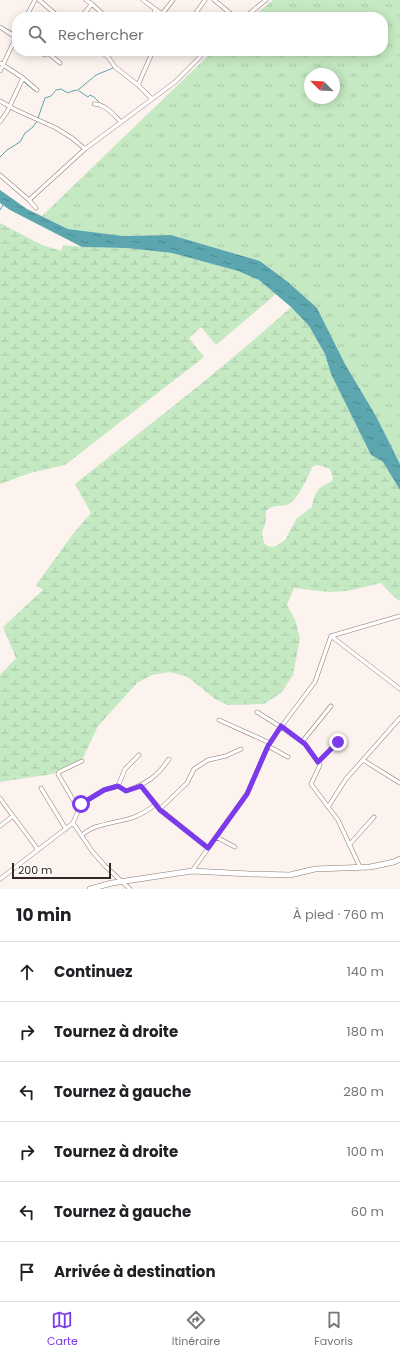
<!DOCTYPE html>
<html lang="fr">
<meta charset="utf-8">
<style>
:root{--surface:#fff;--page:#f6f6f6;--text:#202124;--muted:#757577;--line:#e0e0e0;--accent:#7c3aed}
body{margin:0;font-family:Poppins,sans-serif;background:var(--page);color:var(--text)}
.compass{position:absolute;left:304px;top:68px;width:36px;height:36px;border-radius:50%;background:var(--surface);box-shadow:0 2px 10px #0003;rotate:294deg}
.scale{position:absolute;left:12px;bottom:10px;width:99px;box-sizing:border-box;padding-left:4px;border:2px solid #312825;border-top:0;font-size:11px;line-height:14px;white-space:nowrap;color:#312825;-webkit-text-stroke:3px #fff;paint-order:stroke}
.stop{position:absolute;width:12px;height:12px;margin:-9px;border:3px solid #7c3aed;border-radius:50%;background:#fff}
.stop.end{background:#7c3aed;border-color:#fff;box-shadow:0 1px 4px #0008}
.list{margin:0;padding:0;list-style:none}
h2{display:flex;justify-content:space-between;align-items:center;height:52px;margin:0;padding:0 16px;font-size:17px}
h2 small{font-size:13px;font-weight:400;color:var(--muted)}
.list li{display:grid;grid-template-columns:26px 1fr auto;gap:12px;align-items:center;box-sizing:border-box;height:60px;padding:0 16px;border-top:1px solid var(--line)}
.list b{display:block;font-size:15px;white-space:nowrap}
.list em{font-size:13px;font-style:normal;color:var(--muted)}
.icon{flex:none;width:22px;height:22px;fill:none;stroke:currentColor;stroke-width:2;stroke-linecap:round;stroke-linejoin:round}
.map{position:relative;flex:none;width:400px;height:889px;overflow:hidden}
.search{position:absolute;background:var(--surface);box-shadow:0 2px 10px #0003;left:12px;right:12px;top:12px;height:44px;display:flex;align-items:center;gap:10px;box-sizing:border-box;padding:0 14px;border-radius:16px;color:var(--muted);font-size:15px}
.sheet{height:412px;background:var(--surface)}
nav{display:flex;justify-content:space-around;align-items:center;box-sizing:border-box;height:56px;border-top:1px solid var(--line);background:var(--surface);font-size:11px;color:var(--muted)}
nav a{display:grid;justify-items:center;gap:2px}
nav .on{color:var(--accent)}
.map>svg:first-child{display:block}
</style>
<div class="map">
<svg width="400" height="889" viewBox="0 0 400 889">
<defs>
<pattern id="grass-tufts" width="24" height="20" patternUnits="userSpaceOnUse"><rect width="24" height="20" fill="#c5e9c2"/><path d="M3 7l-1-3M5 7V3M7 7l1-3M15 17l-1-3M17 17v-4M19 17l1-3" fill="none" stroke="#aac8a7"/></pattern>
<pattern id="wetland-marsh" width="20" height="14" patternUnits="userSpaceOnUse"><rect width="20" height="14" fill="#c5e9c2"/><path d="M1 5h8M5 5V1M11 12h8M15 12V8" fill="none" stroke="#aac8a7"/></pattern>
<pattern id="water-ripples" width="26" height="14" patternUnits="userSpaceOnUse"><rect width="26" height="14" fill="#5ba6af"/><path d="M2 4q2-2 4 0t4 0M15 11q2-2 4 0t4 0" fill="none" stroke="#4c878e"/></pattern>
</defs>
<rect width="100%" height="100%" fill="#fcf2ee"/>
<path fill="url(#grass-tufts)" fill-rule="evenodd" d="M273,0H400V464L376,416L345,364L317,308L288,282L261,261L171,235L123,236L68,229L42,216L213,51H383V17H252ZM310,74H334V98H310Z"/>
<path fill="url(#wetland-marsh)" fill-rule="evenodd" d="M0,223L42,245L61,251L63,245L82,247L126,248L172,253L238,271L259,280L276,294L216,345L201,327L189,338L204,357L65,465L30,473L0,484Z
M291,307L309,326L325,354L331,374L371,455L383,462L400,490V601L393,596L381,583L347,591L329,592L294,588L287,605L296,622L300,639L293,675L281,693L264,704L228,705L215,699L188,677L170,672L152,675L137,683L98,726L82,760L77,764L52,774L0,782V675L16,658L3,627L43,590L36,585L73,534L91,513L75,484C147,426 222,370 291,307ZM317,465L329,468C339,486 327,480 319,489C314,494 313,501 312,507L297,518L285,540L276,546L272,547L268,546L264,543L262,533L266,520V511C274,503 280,508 289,504C297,500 309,476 312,467Z"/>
<path fill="url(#water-ripples)" d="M0,190L27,209L68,229L123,236L171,235L260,261L288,282L317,308L345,364L376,416L400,464V490L383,462L371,455L331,374L325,354L309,326L291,307L259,280L238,271L172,253L126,248L82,247L10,210L0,203Z"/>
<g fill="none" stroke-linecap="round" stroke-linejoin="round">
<path stroke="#5ba6af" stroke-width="1" d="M23,17L25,13
M5,28L15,34L17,29
M24,82L35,91
M79,91L88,97L90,95L94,97L99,102
M38,118L45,98L51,96L56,90L61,89L68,93L72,91L78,90L96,75L113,68
M0,157L7,150L20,142L25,133L33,127L37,121
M0,210L3,205"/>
<defs>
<path id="minor" d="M39,0L59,17
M86,0L92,4L106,17
M143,0L166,17
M214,0L235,17
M162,14L173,0
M26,17L35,0
M81,17L92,4
M154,17L155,10
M193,17L205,0
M245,17L266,0
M0,27L17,38
M36,51L45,55L50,51
M100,51L108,57L115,67L138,85L152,99
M48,53L60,63
M200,55L206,51
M0,63L23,78L37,90
M0,71L17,35
M138,85L153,51
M0,101L16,110L56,128L72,138L85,149
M94,104C105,104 114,115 121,122
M0,122L7,112L23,78
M0,175L29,200L36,208
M29,200L85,149L175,82L200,57V53L198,51
M331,636L400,689
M257,712L281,727L305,744L320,765L311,784L338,820L360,867
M219,720L270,743
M302,742L331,706
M268,746L288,757
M363,760L400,783
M318,762L338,742
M118,786L126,791C146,784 157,777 169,759
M141,786L160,809L208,848
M41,788L66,829
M0,798C12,816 26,832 38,850
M328,807L346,779L400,718
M160,809L187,783L194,769L208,760L226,756L241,749
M79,810L58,774L59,772L82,761
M0,826L13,816
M82,835C87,831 93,827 99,826C123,819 134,821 155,805
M216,837L235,847
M349,845L374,817
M192,871L247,794L268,746L281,727L315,682L331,636L400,616
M0,879L73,823
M130,889L105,866L92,851L73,823L81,804L104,790L118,786L125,769L139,755"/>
<path id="secondary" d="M90,889L112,883L192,871L250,874L290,875L315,869L370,867L394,862L400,859"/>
</defs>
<use href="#minor" stroke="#8e7970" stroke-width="4.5"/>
<use href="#secondary" stroke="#8e7970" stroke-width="6"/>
<use href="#minor" stroke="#fff" stroke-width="3.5"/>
<use href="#secondary" stroke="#fff" stroke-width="5"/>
</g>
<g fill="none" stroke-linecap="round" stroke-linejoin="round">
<path stroke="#7c3aed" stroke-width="5" d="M81,804L104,790L118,786L126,791L141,786L160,810L208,848L247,794L268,746L281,726L305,744L318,762L338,742"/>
</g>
</svg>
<svg class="compass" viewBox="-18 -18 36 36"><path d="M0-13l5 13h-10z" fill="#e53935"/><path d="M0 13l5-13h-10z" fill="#757577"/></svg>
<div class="scale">200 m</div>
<div class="stop" style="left:81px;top:804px"></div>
<div class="stop end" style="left:338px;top:742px"></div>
<div class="search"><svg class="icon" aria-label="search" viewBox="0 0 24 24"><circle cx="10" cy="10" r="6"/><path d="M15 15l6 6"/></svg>Rechercher</div>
</div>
<section class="sheet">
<h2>10 min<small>À pied · 760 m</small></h2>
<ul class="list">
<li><svg class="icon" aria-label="ahead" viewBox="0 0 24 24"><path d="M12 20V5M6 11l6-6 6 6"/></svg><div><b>Continuez</b></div><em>140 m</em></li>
<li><svg class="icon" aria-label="right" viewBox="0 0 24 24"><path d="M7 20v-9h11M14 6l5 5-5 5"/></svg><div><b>Tournez à droite</b></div><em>180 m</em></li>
<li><svg class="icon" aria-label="left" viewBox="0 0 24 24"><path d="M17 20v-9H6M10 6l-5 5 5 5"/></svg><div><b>Tournez à gauche</b></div><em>280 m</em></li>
<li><svg class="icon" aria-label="right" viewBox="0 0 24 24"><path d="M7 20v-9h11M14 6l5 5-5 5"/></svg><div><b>Tournez à droite</b></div><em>100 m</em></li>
<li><svg class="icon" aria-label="left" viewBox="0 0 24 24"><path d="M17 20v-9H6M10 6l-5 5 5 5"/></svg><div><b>Tournez à gauche</b></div><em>60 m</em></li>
<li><svg class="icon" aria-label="arrive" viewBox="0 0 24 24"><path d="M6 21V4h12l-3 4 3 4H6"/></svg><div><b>Arrivée à destination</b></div></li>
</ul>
</section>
<nav>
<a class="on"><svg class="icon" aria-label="map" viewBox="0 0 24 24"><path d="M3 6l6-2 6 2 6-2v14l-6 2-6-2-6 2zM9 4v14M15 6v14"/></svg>Carte</a>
<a><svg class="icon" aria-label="directions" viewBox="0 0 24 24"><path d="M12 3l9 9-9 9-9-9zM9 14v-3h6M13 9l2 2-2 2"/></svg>Itinéraire</a>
<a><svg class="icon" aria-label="saved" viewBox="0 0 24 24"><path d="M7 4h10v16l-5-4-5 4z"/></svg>Favoris</a>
</nav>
